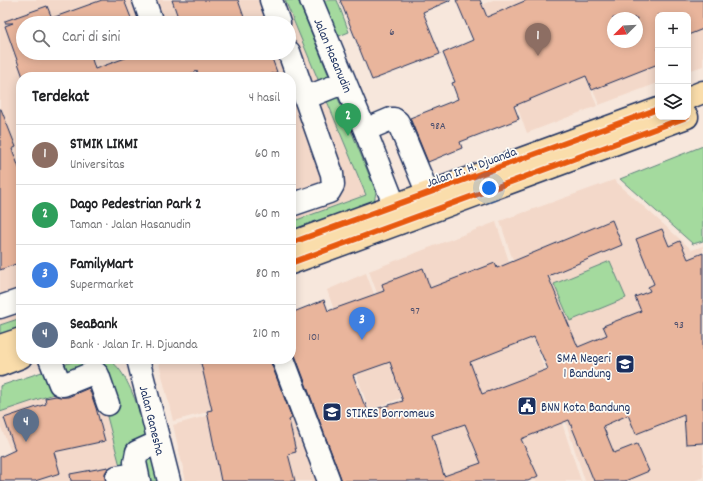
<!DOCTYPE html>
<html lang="id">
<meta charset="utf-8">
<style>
:root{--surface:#fff;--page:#f6f6f6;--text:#202124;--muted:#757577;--line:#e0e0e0;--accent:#1b2f5e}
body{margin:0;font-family:Dekko,sans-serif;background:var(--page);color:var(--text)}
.controls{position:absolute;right:12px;top:12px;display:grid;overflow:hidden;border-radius:8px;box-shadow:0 2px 10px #0003}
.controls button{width:36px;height:36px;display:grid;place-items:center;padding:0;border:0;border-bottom:1px solid var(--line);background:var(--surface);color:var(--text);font:20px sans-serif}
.compass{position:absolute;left:607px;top:12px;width:36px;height:36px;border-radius:50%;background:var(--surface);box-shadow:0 2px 10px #0003;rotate:246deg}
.you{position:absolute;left:489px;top:188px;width:14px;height:14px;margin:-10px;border:3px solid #fff;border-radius:50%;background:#1a73e8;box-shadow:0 0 0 6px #1a73e833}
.badge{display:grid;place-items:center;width:26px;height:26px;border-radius:50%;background:var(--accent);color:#fff;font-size:13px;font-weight:700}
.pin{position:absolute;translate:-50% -33px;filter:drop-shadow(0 1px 2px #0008)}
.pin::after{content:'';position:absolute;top:21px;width:14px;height:12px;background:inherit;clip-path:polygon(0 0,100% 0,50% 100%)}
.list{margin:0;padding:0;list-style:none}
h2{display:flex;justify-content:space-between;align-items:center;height:52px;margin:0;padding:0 16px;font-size:17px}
h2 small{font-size:13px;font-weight:400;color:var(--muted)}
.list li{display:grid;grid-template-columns:26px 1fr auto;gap:12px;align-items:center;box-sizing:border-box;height:60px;padding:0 16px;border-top:1px solid var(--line)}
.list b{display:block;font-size:15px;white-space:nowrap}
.list p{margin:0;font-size:13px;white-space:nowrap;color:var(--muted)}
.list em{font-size:13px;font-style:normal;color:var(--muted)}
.icon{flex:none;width:22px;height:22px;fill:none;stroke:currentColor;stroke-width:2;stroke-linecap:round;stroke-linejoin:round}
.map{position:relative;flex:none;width:703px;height:481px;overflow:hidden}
.search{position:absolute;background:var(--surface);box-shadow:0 2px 10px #0003;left:16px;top:16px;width:280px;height:44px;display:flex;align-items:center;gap:10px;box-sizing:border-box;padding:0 14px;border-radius:22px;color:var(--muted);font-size:15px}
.panel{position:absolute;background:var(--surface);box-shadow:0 2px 10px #0003;left:16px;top:72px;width:280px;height:292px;border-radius:16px}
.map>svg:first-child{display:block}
</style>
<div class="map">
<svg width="703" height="481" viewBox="0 0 703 481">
<rect width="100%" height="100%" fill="#f7e7dc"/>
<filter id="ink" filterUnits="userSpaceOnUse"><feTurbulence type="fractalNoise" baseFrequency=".025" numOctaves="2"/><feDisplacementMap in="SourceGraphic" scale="8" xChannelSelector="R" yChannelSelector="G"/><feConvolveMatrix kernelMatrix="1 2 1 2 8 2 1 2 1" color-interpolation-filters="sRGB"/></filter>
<g filter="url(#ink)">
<path fill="#f3d8c9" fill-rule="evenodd" d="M5,0H285L366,195L291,222V77H21V318L0,325V2ZM23,23H289V53H23Z
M493,0H556L597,106L527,133L479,6Z
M559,0H703V66L688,71V15H658V83L599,105ZM613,18H637V42H613Z
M614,180L692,250L703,246V478L692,481H585L500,221Z
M496,222L581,481H390L369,412L414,396L369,271Z
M366,273L412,394L369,410L327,290Z
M158,359H271L284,392L173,421Z
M94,366L129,481H23L0,425V392Z
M288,394L323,481H186L173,425Z"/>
<path fill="#a4da9e" stroke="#60847e" d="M285,0H298L376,192L374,203L291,241V222L366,195Z
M319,0H337L349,32L334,38Z
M703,146V241L693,244L620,179Z
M610,261L626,298L570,321L554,284Z
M21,318V336L0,343V325Z
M81,359C88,359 101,358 106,359C133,366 152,456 159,481H124L104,405L96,382L87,383L0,412V386Z"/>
<path fill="#e9b59c" stroke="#1b2f5e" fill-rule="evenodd" d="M102,0H124L133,23H23V53H90L95,69L139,53H270L277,72L264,77H199L197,71L183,77H23L5,26L13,23H5V21L47,6L52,18Z
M172,0H238L246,23H180Z
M340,0H451L423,12L440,54L372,80Z
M456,0H480L487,17L527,0H703V29L688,35V15H658V64L592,90L586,76L514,106L519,119L460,142L462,148L428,162L410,118L458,99L452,83L455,82L443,53L473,40ZM613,18H637V42H613Z
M0,109H1L16,147L12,149L21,173V262L0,270Z
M612,220L622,245L548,276L578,347L607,335L603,326L641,311L635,297L650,291L648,287L654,284L636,239L662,229L669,246L680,241L688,259L703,253V443L686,444L684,415L636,434L628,415L603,426L614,453L637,444L649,471L625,481H594L569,420L521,439L538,476L528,481H342L295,355L291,349V313L324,300L328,311L384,291L382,284L423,268L430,288L495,263L497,268ZM534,337L548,369L482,394L470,362ZM390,362L403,401L368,411L365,403L364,404L353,375ZM465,424L481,463L444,476L432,435Z
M200,359H271V363L292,418L289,420L296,452L288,454L295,481H221L207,411L212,410Z
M89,388L96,408L105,441L54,452L60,473L35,481H0V457L15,450L4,418L46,404L45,398L56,396L60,397H68Z
M108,467V468L105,473V478L106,481H71L70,474Z"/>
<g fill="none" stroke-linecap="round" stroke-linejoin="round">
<defs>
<path id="minor" d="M144,0L152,23
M271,0L279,23
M311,0L365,130L401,222
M289,52L332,174L333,185L329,192L291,205
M305,98L345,82
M365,130L391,119H394L398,122L428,194
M0,307L21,300
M50,359L60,384L63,385L95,372L98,375L108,404
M138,359L169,481
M283,359L329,481
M117,477L137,474
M139,481L135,462L137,452L159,442"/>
<path id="major" d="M688,98L703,92
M291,243L658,109
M291,263L687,117
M0,346L21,339
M0,365L21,357"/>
</defs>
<use href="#minor" stroke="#1b2f5e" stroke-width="25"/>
<use href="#major" stroke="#1b2f5e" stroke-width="25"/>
<use href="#minor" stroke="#fdfcf7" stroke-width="22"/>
<use href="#major" stroke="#faddab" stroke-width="22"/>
<defs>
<path id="cycleway" d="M291,243L658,109
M291,263L687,117"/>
</defs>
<use href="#cycleway" stroke="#fdfcf7" stroke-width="8"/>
<use href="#cycleway" stroke="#e8590c" stroke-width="6"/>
</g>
</g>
<defs>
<symbol id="school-square" viewBox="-11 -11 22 22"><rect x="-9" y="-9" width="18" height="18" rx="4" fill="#1b2f5e" stroke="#fdfcf7"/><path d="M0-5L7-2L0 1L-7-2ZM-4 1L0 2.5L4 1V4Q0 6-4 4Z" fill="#fff"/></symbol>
<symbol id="civic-square" viewBox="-11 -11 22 22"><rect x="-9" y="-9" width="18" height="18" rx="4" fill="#1b2f5e" stroke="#fdfcf7"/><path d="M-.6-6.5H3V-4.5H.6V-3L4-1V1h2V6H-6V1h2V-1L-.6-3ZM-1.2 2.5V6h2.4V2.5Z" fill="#fff"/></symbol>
<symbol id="university-square" viewBox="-11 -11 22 22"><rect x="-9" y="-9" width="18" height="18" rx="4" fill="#1b2f5e" stroke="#fdfcf7"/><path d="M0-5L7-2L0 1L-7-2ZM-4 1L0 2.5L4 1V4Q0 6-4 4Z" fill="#fff"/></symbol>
</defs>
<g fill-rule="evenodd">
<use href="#school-square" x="614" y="353" width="22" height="22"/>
<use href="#civic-square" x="516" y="395" width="22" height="22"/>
<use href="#university-square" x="321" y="401" width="22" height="22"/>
</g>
<g text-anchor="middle" stroke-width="3.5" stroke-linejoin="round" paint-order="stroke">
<g font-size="11" fill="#4e506e">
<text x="392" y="35">6</text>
<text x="438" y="129">98A</text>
<text x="415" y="314">97</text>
<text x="679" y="328">93</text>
<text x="314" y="340">101</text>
</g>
<g font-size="13" fill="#1b2f5e" stroke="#fdfcf7">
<text transform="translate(334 55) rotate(67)" y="5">Jalan Hasanudin</text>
<text transform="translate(471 166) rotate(-20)" y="5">Jalan Ir. H. Djuanda</text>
<text transform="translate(153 420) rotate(76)" y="5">Jalan Ganesha</text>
</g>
<g font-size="13" fill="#1b2f5e" stroke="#fdfcf7" text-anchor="start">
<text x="611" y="362" text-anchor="end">SMA Negeri<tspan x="611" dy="15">1 Bandung</tspan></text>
<text x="541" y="411">BNN Kota Bandung</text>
<text x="346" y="417">STIKES Borromeus</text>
</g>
</g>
</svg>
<div class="controls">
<button>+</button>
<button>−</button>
<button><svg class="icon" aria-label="layers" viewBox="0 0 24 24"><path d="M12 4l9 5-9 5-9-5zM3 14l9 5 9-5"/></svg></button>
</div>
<svg class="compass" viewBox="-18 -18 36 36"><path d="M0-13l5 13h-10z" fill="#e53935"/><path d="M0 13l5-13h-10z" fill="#757577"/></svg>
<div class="you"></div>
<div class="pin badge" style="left:538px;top:56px;background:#8d6e63">1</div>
<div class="pin badge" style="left:348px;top:136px;background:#2e9e5b">2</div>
<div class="pin badge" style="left:362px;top:340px;background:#3f7fe0">3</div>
<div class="pin badge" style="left:26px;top:442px;background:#5c6f8a">4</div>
<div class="search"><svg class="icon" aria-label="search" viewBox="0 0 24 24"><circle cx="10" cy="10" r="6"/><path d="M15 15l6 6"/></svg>Cari di sini</div>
<section class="panel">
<h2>Terdekat<small>4 hasil</small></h2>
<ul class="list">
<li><span class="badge" style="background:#8d6e63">1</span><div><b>STMIK LIKMI</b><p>Universitas</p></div><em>60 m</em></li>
<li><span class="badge" style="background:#2e9e5b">2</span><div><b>Dago Pedestrian Park 2</b><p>Taman · Jalan Hasanudin</p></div><em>60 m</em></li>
<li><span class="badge" style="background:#3f7fe0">3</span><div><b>FamilyMart</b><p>Supermarket</p></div><em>80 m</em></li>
<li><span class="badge" style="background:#5c6f8a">4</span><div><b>SeaBank</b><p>Bank · Jalan Ir. H. Djuanda</p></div><em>210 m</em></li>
</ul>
</section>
</div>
